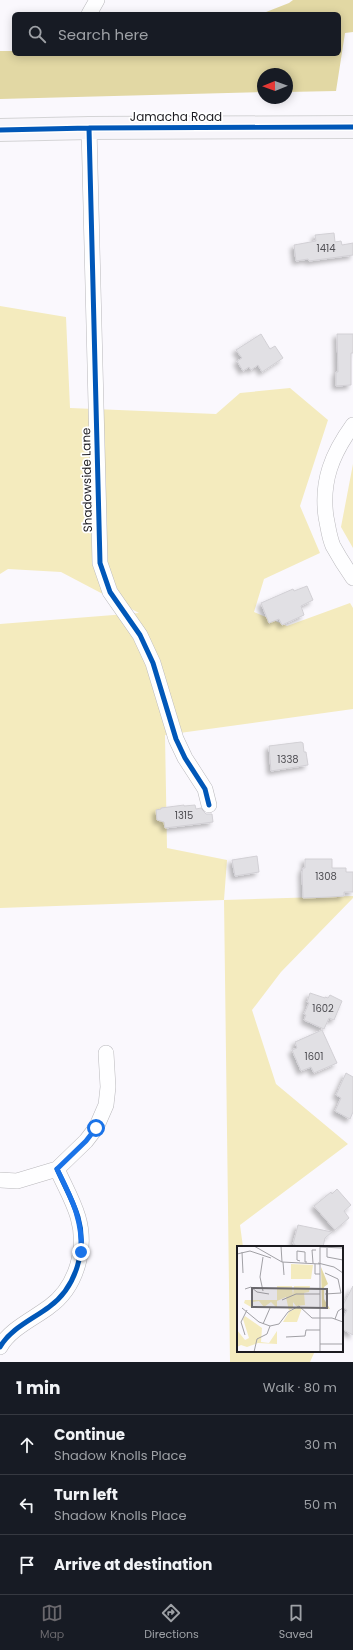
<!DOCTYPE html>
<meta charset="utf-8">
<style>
:root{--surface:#171b24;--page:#20242c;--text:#f1f3f6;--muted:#9ea1a6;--line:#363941;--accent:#6a686d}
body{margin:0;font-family:Poppins,sans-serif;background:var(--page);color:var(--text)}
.compass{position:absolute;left:257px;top:68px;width:36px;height:36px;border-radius:50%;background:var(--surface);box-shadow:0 2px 10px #0003;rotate:269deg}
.stop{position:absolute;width:12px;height:12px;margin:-9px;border:3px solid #1a73e8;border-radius:50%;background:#fff}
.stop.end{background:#1a73e8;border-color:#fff;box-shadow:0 1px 4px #0008}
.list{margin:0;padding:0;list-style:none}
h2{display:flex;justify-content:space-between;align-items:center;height:52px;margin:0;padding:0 16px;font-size:17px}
h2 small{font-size:13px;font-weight:400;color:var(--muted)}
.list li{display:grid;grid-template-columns:26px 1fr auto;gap:12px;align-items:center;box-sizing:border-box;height:60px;padding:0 16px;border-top:1px solid var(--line)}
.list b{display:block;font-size:15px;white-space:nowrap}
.list p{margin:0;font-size:13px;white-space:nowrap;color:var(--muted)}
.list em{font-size:13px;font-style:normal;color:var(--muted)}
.icon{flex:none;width:22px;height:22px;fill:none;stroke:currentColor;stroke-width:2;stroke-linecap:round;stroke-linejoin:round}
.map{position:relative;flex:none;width:353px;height:1362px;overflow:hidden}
.search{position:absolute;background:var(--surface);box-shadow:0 2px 10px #0003;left:12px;right:12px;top:12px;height:44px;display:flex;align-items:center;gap:10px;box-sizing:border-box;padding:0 14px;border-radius:6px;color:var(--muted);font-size:15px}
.sheet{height:232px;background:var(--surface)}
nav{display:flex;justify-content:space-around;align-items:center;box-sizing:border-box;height:56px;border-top:1px solid var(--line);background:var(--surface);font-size:11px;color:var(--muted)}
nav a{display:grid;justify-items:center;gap:2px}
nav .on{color:var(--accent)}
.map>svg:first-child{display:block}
</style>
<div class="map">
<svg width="353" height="1362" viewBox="0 0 353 1362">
<defs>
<filter id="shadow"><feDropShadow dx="-3.5" dy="3.5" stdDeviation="2" flood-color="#0004"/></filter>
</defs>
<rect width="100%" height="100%" fill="#faf8fd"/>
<path fill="#f4ebbe" d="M0,306L66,317L70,408L216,414L240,393L290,388L328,420L300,506L320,553L264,579L254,612L287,626L350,603L353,608V709L165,735L167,848L227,860L224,900L353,896V898L281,972L252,1010L276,1084L348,1144L240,1225L243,1247H238V1351H315L310,1362H230L224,900L0,908V624L139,613L61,572L8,569L0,574Z
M353,464V548L341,527Z"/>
<path fill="#e2d8a4" d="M293,0H353V32L345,33L336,91L287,92V74H263V92L0,99V51H14V54H339V14H261L289,3Z"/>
<path fill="#e1e0e4" stroke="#d2d0d5" filter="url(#shadow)" d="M334,233L335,242L341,241L342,245L353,243V255L309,261L308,259L296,261L294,245L316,241L315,235Z
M261,334L270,349L275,346L283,358L262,372L258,365L251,370L249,367L243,371L237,361L242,358L236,350Z
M337,334H353V353H351V385L336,386V372H338Z
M307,586L313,600L301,606L304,615L282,625L279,619L269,623L261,603L293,589L294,591Z
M301,742L303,743L304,752H306L308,765L271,771L269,746Z
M184,805V806L195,805L196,809L201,808L206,814H212L213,822L165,828L164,822L157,820L156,810L161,809V808Z
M257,856L259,872L235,876L232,860Z
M305,859H332V868H346V872H353V892H344V896L330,897L303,898L302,873L303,868H305Z
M310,993L325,998V997L328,998L330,995L342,1001L334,1020L329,1018L324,1029L304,1020L306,1015L304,1014L309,1003L307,1002Z
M322,1030L337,1063L314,1073L311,1067L301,1071L292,1050L297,1048L295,1042Z
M346,1073L353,1077V1112L350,1119L335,1111L341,1098L336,1095Z
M337,1189L351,1205L344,1211L349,1218L335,1230L314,1206L331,1192L332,1194Z
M298,1225L332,1232L325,1238L323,1247H294L295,1244H293Z
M353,1286V1335L342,1329V1320L347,1310L342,1307Z"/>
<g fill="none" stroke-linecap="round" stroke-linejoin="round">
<defs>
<path id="minor" d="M89,14L97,0
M89,128L100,563L110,592L140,635L153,663L176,739L185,758L205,789L209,805
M353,425C332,454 321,481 326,517C328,526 329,537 333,546C339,557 346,568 353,578
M0,1180L17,1181L57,1169L86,1141L96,1128L106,1105L108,1087L106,1053
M0,1347C10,1329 33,1319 49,1307C77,1287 87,1248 78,1217C73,1200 64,1185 57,1169"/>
<path id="primary" d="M0,130L89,128L353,127"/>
</defs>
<use href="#minor" stroke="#b9b8bc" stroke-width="16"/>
<use href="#primary" stroke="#d4d4d6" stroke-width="24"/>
<use href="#minor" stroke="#fefeff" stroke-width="15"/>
<use href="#primary" stroke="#f7f5fa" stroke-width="22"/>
<defs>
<path id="cycleway" d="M89,128L100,563L110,592L140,635L153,663L176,739L185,758L205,789L209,805
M0,130L89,128L353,127
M0,1347C10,1329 33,1319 49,1307C77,1287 87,1248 78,1217C73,1200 64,1185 57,1169"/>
</defs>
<use href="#cycleway" stroke="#fff" stroke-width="8"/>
<use href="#cycleway" stroke="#0057b8" stroke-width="5"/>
</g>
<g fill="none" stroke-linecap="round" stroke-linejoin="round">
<path stroke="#1a73e8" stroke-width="5" d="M81,1252C83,1219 71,1198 57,1169L86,1141L96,1128"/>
</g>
<g text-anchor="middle" stroke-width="3.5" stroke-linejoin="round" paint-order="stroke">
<g font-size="10" fill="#4f4e53">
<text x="326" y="252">1414</text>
<text x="288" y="763">1338</text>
<text x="184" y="819">1315</text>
<text x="326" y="880">1308</text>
<text x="323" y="1012">1602</text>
<text x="314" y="1060">1601</text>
</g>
<g font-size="12" fill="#1c1b20" stroke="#fff">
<text x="176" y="121">Jamacha Road</text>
<text transform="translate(87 480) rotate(-91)" y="4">Shadowside Lane</text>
</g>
</g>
<g transform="translate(237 1246)">
<rect width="106" height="106" fill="#faf8fd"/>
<path d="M54,18L76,19L74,33H54ZM40,40H55L56,49L57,40H73L72,46L67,47L68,59L59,60L56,56V62L52,65L49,51L40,55V62L34,56L27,61L22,55L16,56L14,61L7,57L8,54H40ZM61,61L65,62L60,76H46L52,66ZM8,70L25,82L24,96L32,97L40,85V98L21,97L10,101L4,99L0,101V84L8,94L12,92L6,73Z" fill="#f4ebbe"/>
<path d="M84,21L91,38L87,41V53L93,63L85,61Z" fill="#e2d8a4"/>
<path fill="none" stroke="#a1a0a5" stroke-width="1" d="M17,0L45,16L83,18M44,0L45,16M83,1L106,2M90,2V11L106,14M5,6L6,27M0,8L13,5L34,12M63,15L60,14V5L68,6V16H70M46,16L47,29M76,17L75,4H79M81,17L97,21L106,27M78,18V28H83M88,27L101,33L104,47L88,48M8,43L14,41L20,46L32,48M26,45L23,31L26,11M45,54L59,48H83M5,62L22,76L33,80L42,78L51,66L62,60L75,72H95L106,76M98,73L101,65L106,62M26,78L33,62M8,89L4,76L10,64M49,91L68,90L69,84H83M83,98H106M17,106L20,93L30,88L33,80M83,106V0"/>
<path fill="#6a686d" fill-opacity="0.15" stroke="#6a686d" stroke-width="2" d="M15,42L90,43V62L15,61Z"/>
<rect width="106" height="106" fill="none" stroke="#1c1b20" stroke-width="2"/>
</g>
</svg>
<svg class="compass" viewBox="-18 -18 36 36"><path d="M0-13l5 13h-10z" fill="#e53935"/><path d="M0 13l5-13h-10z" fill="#9ea1a6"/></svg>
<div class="stop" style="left:96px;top:1128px"></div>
<div class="stop end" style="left:81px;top:1252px"></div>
<div class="search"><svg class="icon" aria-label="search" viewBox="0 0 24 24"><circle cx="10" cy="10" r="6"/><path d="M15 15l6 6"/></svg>Search here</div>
</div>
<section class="sheet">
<h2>1 min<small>Walk · 80 m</small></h2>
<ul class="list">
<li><svg class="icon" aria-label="ahead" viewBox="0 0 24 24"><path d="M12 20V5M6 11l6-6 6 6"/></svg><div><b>Continue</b><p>Shadow Knolls Place</p></div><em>30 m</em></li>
<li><svg class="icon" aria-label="left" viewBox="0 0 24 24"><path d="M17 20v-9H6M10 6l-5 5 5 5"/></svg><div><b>Turn left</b><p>Shadow Knolls Place</p></div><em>50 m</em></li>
<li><svg class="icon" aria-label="arrive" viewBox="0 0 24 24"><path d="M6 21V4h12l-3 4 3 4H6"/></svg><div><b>Arrive at destination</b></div></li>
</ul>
</section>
<nav>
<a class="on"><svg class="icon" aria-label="map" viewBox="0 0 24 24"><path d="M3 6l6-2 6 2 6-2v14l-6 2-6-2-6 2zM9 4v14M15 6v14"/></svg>Map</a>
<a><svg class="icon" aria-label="directions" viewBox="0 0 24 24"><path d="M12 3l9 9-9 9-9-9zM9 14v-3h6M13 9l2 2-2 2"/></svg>Directions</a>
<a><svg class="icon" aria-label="saved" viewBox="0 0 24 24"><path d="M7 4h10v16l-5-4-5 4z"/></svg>Saved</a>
</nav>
